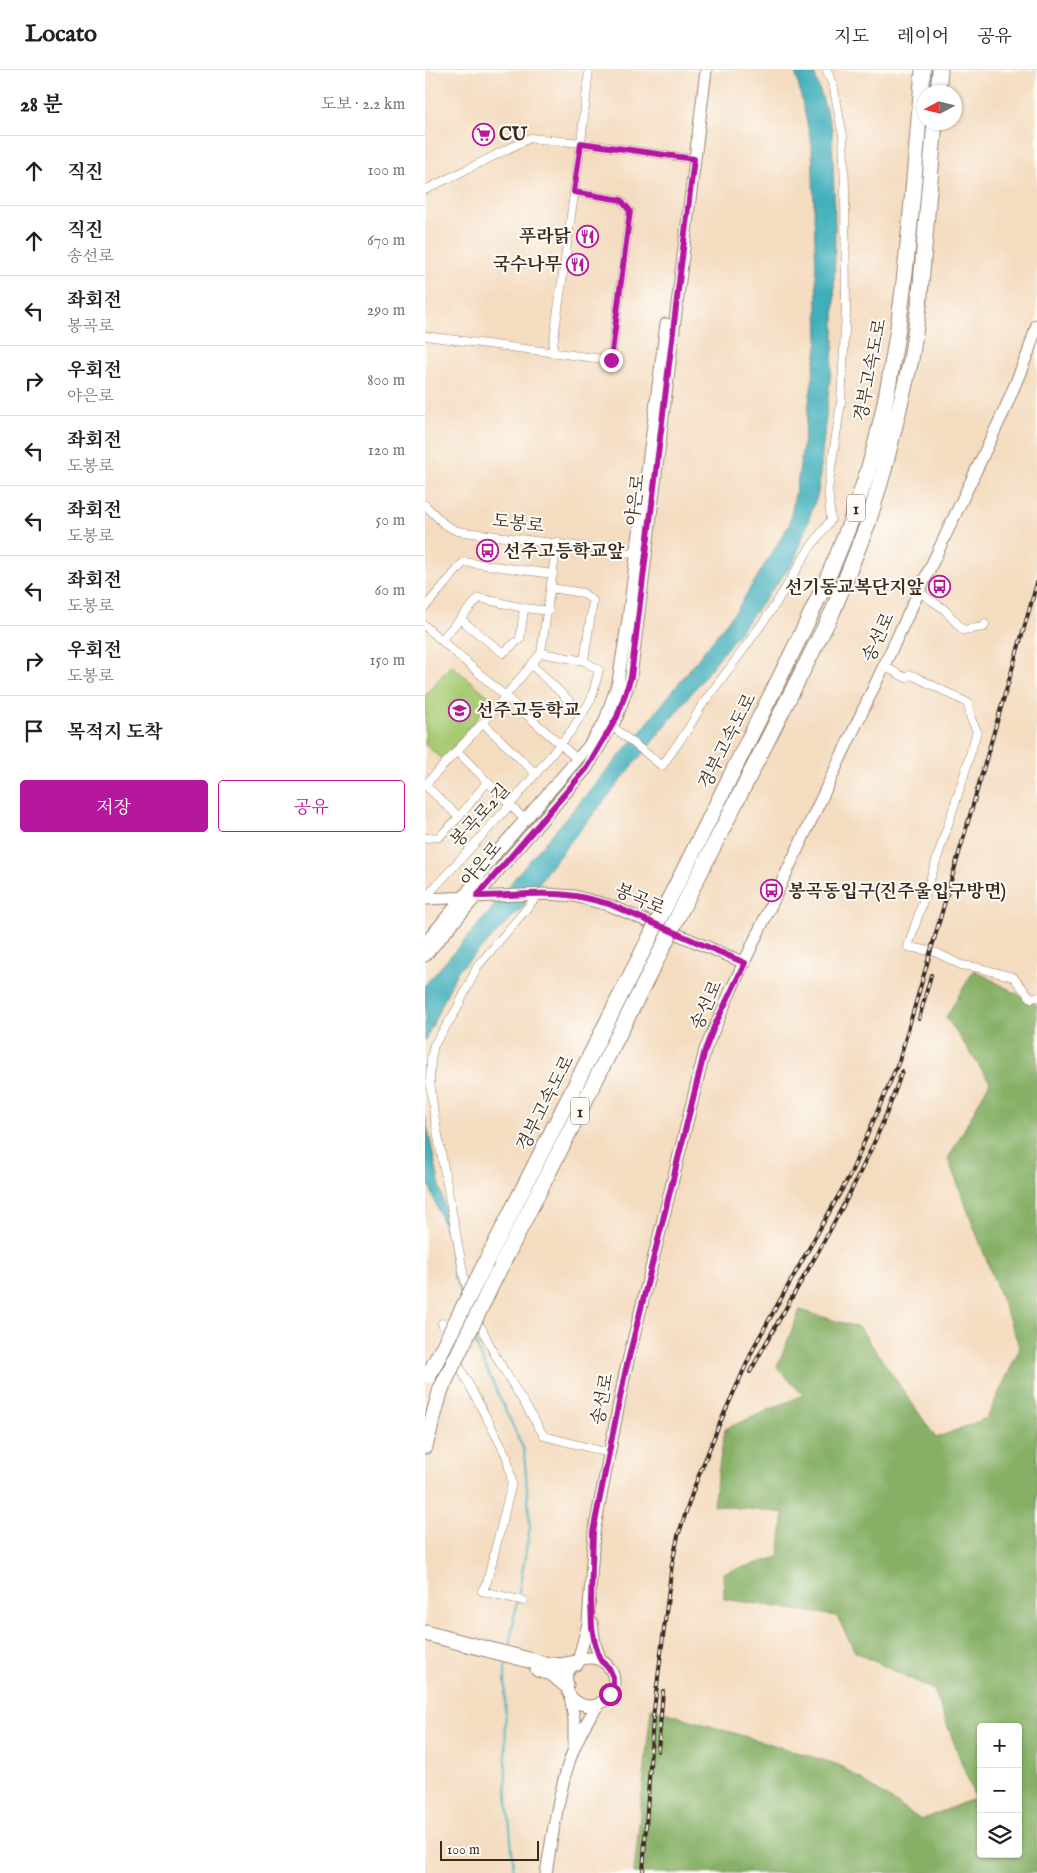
<!DOCTYPE html>
<html lang="ko">
<meta charset="utf-8">
<style>
:root{--surface:#fff;--page:#f2f2f2;--text:#202124;--muted:#757577;--line:#e0e0e0;--accent:#b5179e}
body{margin:0;font-family:"IM FELL English","Noto Serif KR",serif;background:var(--page);color:var(--text)}
.controls{position:absolute;right:15px;bottom:15px;display:grid;overflow:hidden;border-radius:5px;box-shadow:0 1px 4px #0004}
.controls button{width:45px;height:45px;display:grid;place-items:center;padding:0;border:0;border-bottom:1px solid var(--line);background:var(--surface);color:var(--text);font:25px sans-serif}
.compass{position:absolute;left:492px;top:15px;width:45px;height:45px;border-radius:50%;background:var(--surface);box-shadow:0 1px 4px #0004;rotate:263deg}
.scale{position:absolute;left:15px;bottom:12px;width:99px;box-sizing:border-box;padding-left:5px;border:2px solid #3b2a1e;border-top:0;font-size:14px;line-height:18px;white-space:nowrap;color:#3b2a1e;-webkit-text-stroke:4px #fdfcf7;paint-order:stroke}
.stop{position:absolute;width:15px;height:15px;margin:-11px;border:4px solid #b5179e;border-radius:50%;background:#fff}
.stop.end{background:#b5179e;border-color:#fff;box-shadow:0 1px 5px #0008}
.list{margin:0;padding:0;list-style:none}
h2{display:flex;justify-content:space-between;align-items:center;height:65px;margin:0;padding:0 20px;font-size:21px}
h2 small{font-size:16px;font-weight:400;color:var(--muted)}
.list li{display:grid;grid-template-columns:32px 1fr auto;gap:15px;align-items:center;box-sizing:border-box;height:70px;padding:0 20px;border-top:1px solid var(--line)}
.list b{display:block;font-size:19px;white-space:nowrap}
.list p{margin:0;font-size:16px;white-space:nowrap;color:var(--muted)}
.list em{font-size:16px;font-style:normal;color:var(--muted)}
.actions{display:flex;gap:10px;padding:15px 20px}
.actions a{flex:1;padding:11px 0;border:1px solid var(--accent);border-radius:5px;text-align:center;font-size:18px;color:var(--accent)}
.actions .main{background:var(--accent);color:#fff}
.icon{flex:none;width:28px;height:28px;fill:none;stroke:currentColor;stroke-width:2;stroke-linecap:round;stroke-linejoin:round}
.map{position:relative;flex:none;width:612px;height:1803px;overflow:hidden}
header{display:flex;align-items:center;gap:30px;box-sizing:border-box;height:70px;padding:0 25px;background:var(--surface);border-bottom:1px solid var(--line)}
header strong{font-size:24px}
nav{display:flex;gap:28px;margin-inline-start:auto;font-size:18px}
main{display:flex}
aside{flex:1;background:var(--surface)}
.map>svg:first-child{display:block}
</style>
<header>
<strong>Locato</strong>
<nav><a>지도</a><a>레이어</a><a>공유</a></nav>
</header>
<main>
<aside>
<h2>28 분<small>도보 · 2.2 km</small></h2>
<ul class="list">
<li><svg class="icon" aria-label="ahead" viewBox="0 0 24 24"><path d="M12 20V5M6 11l6-6 6 6"/></svg><div><b>직진</b></div><em>100 m</em></li>
<li><svg class="icon" aria-label="ahead" viewBox="0 0 24 24"><path d="M12 20V5M6 11l6-6 6 6"/></svg><div><b>직진</b><p>송선로</p></div><em>670 m</em></li>
<li><svg class="icon" aria-label="left" viewBox="0 0 24 24"><path d="M17 20v-9H6M10 6l-5 5 5 5"/></svg><div><b>좌회전</b><p>봉곡로</p></div><em>290 m</em></li>
<li><svg class="icon" aria-label="right" viewBox="0 0 24 24"><path d="M7 20v-9h11M14 6l5 5-5 5"/></svg><div><b>우회전</b><p>야은로</p></div><em>800 m</em></li>
<li><svg class="icon" aria-label="left" viewBox="0 0 24 24"><path d="M17 20v-9H6M10 6l-5 5 5 5"/></svg><div><b>좌회전</b><p>도봉로</p></div><em>120 m</em></li>
<li><svg class="icon" aria-label="left" viewBox="0 0 24 24"><path d="M17 20v-9H6M10 6l-5 5 5 5"/></svg><div><b>좌회전</b><p>도봉로</p></div><em>50 m</em></li>
<li><svg class="icon" aria-label="left" viewBox="0 0 24 24"><path d="M17 20v-9H6M10 6l-5 5 5 5"/></svg><div><b>좌회전</b><p>도봉로</p></div><em>60 m</em></li>
<li><svg class="icon" aria-label="right" viewBox="0 0 24 24"><path d="M7 20v-9h11M14 6l5 5-5 5"/></svg><div><b>우회전</b><p>도봉로</p></div><em>150 m</em></li>
<li><svg class="icon" aria-label="arrive" viewBox="0 0 24 24"><path d="M6 21V4h12l-3 4 3 4H6"/></svg><div><b>목적지 도착</b></div></li>
</ul>
<div class="actions"><a class="main">저장</a><a>공유</a></div>
</aside>
<div class="map">
<svg width="612" height="1803" viewBox="0 0 612 1803">
<rect width="100%" height="100%" fill="#fdfcf7"/>
<filter id="ink" filterUnits="userSpaceOnUse"><feTurbulence type="fractalNoise" baseFrequency=".02" numOctaves="2"/><feDisplacementMap in="SourceGraphic" scale="10" xChannelSelector="R" yChannelSelector="G"/><feConvolveMatrix kernelMatrix="1 2 1 2 8 2 1 2 1" color-interpolation-filters="sRGB"/></filter>
<filter id="wash" filterUnits="userSpaceOnUse"><feTurbulence type="fractalNoise" baseFrequency=".0096" numOctaves="4" result="noise"/><feDisplacementMap in="SourceGraphic" scale="20" xChannelSelector="R" yChannelSelector="G"/><feGaussianBlur stdDeviation="1.12" result="paint"/><feColorMatrix in="noise" values="0 0 0 0 0 0 0 0 0 0 0 0 0 0 0 0 0 1.4 0 .05"/><feComposite in="paint" operator="in"/></filter>
<g filter="url(#wash)">
<rect width="100%" height="100%" fill="#f4dcc0"/>
<path fill="#a8cc75" stroke="#727b4a" d="M26,595L67,629L18,689L0,675V626Z"/>
<path fill="#86b066" stroke="#606d42" fill-rule="evenodd" d="M549,900L612,935V1803H209L226,1638L414,1695L496,1750L550,1728L509,1620L430,1582L412,1546L299,1529L298,1503L354,1487L359,1443L288,1435L300,1359L378,1325L352,1297L375,1240L435,1258L511,1368L562,1348L595,1278L523,1089L565,1012L521,947ZM556,1657H593V1784H556Z"/>
<path fill="#3fafbb" stroke="#3d6c6c" d="M370,0H388L407,58L410,153L409,271L393,423L369,492L254,639L122,801L97,838L32,902L0,971V915L66,840L92,805L216,661L313,538L364,455L374,403L393,269L387,75Z
M0,1046L26,1167L30,1205L29,1209L23,1168L0,1103Z"/>
<g fill="none" stroke-linecap="round" stroke-linejoin="round">
<path stroke="#3fafbb" stroke-width="2" d="M29,1209L30,1205L36,1225
M49,1266L54,1283L99,1380L105,1457L93,1526
M84,1578L92,1531
M82,1590L80,1599L81,1713L89,1803"/>
</g>
</g>
<g filter="url(#ink)">
<g fill="none" stroke-linecap="round" stroke-linejoin="round">
<defs>
<path id="street" d="M0,120L105,68L156,73L269,89
M0,266L186,290L205,141L196,130L149,122
M127,283L156,73L164,0
M0,435L19,454L32,461L214,484
M126,518L158,523L168,531L159,591
M494,522L519,539L538,560L559,557L560,554
M0,537L39,492L128,504
M35,549L78,583L95,569L99,538
M0,556L152,689
M16,570L54,528L99,538L124,541
M107,595L158,644
M458,596L481,608L485,605L489,606L543,633L546,649L552,661L537,712L483,877L506,881
M58,653L111,704
M187,656L237,696L263,659L277,635L319,579L350,535L384,479L406,450L403,419L416,332L421,242L420,119L418,66L409,19L402,0
M33,682L100,750
M0,715L58,653L116,583L132,472
M0,715L34,747L62,712
M0,768L14,767L34,747
M113,825L52,897L32,939L9,975L6,989L5,1011L9,1044L39,1207L48,1241L70,1285L119,1366L184,1383
M0,828L85,735L146,661L166,630L174,600L159,591L116,583
M512,883L536,895L555,898L588,907L606,928L612,927
M17,1253L28,1284L82,1387L87,1413L62,1512L57,1521L99,1531"/>
<path id="secondary" d="M0,829L122,824L149,826L184,835L320,893
M0,873L39,826L72,782L162,678L179,653L193,612L203,549L241,254
M0,886L162,698L192,647L206,607L281,0
M167,1553L170,1574L176,1591
M141 1612a24 24 0 1 1 48 0a24 24 0 1 1-48 0Z
M153,1591L163,1554L169,1462L200,1303L280,980L307,918L580,339L603,283L612,255
M145,1625L149,1650V1673
M121,1803C131,1747 138,1676 176,1632"/>
<path id="highway" d="M513,22L515,0
M239,839C273,774 304,708 337,643C381,556 425,470 450,376C481,253 487,126 498,0
M253,846L408,541L443,453L459,400L486,290L494,236L510,52
M62,1190L224,869
M72,1204L238,877
M0,1376L16,1319
M0,1563L119,1594L135,1596L151,1593
M113,1599L127,1603L141,1615"/>
</defs>
<use href="#street" stroke="#98836f" stroke-width="9"/>
<use href="#secondary" stroke="#98836f" stroke-width="13"/>
<use href="#highway" stroke="#98836f" stroke-width="17"/>
<use href="#street" stroke="#fff" stroke-width="8"/>
<use href="#secondary" stroke="#fff" stroke-width="11"/>
<use href="#highway" stroke="#fff" stroke-width="15"/>
<defs>
<path id="rail" d="M494,949L506,905
M325,1302C379,1203 442,1108 477,1001
M233,1681L238,1621
M218,1803L228,1648L247,1494L253,1466L270,1415L294,1355L330,1275L425,1105L474,991L612,513"/>
</defs>
<use href="#rail" stroke="#3b2a1e" stroke-width="4"/>
<use href="#rail" stroke="#fdfcf7" stroke-width="2" stroke-dasharray="5.5" stroke-linecap="butt"/>
<defs>
<path id="highway-bridge" d="M224,869L239,839
M238,877L253,846
M4,1305L62,1190
M16,1319L72,1204"/>
</defs>
<use href="#highway-bridge" stroke="#98836f" stroke-width="17" stroke-linecap="butt"/>
<use href="#highway-bridge" stroke="#fff" stroke-width="15"/>
</g>
</g>
<g fill="none" stroke-linecap="round" stroke-linejoin="round" filter="url(#ink)">
<path stroke="#b5179e" stroke-width="6" d="M185,1624L188,1616V1607L184,1598L176,1591L174,1586L170,1574L167,1557L166,1531L168,1462L200,1303L280,980L289,957L320,893L184,834C173,831 162,828 150,826C118,821 84,826 52,826L162,698L192,647L206,607L269,89L156,73L149,122L196,130L205,141L186,290"/>
</g>
<defs>
<symbol id="supermarket-ring" viewBox="-11 -11 22 22"><circle r="9.5" fill="#fdfcf7" stroke="#b5179e" stroke-width="1.5"/><path d="M-6-5.5h2.5l.6 2H6L4.5 2H-2.5L-4.4-4H-6ZM-1.5 3.2a1.3 1.3 0 1 0 .1 0ZM3 3.2a1.3 1.3 0 1 0 .1 0Z" fill="#b5179e"/></symbol>
<symbol id="restaurant-ring" viewBox="-11 -11 22 22"><circle r="9.5" fill="#fdfcf7" stroke="#b5179e" stroke-width="1.5"/><path d="M-5-6h1v4h1v-4h1v4h1v-4h1v5L-1.5 .5V6h-2V.5L-5-1ZM5-6V6H3V1.5H1.5Q1.5-4 5-6Z" fill="#b5179e"/></symbol>
<symbol id="bus-ring" viewBox="-11 -11 22 22"><circle r="9.5" fill="#fdfcf7" stroke="#b5179e" stroke-width="1.5"/><path d="M-5-6H5V4H4V6H2V4H-2V6H-4V4H-5ZM-3.5-4V0h7V-4ZM-3.5 1.2v1.5H-2V1.2ZM2 1.2v1.5H3.5V1.2Z" fill="#b5179e"/></symbol>
<symbol id="school-ring" viewBox="-11 -11 22 22"><circle r="9.5" fill="#fdfcf7" stroke="#b5179e" stroke-width="1.5"/><path d="M0-5L7-2L0 1L-7-2ZM-4 1L0 2.5L4 1V4Q0 6-4 4Z" fill="#b5179e"/></symbol>
</defs>
<g fill-rule="evenodd">
<use href="#supermarket-ring" x="46" y="52" width="25" height="25"/>
<use href="#restaurant-ring" x="150" y="154" width="25" height="25"/>
<use href="#restaurant-ring" x="140" y="182" width="25" height="25"/>
<use href="#bus-ring" x="50" y="468" width="25" height="25"/>
<use href="#bus-ring" x="502" y="504" width="25" height="25"/>
<use href="#school-ring" x="22" y="628" width="25" height="25"/>
<use href="#bus-ring" x="334" y="808" width="25" height="25"/>
</g>
<g text-anchor="middle" stroke-width="4" stroke-linejoin="round" paint-order="stroke">
<g fill="#fdfcf7" stroke="#75695f" stroke-width="1">
<rect x="422" y="424.5" width="18" height="27" rx="4"/>
<rect x="146" y="1027.5" width="18" height="27" rx="4"/>
</g>
<g font-size="16" font-weight="bold" fill="#3b2a1e">
<text x="431" y="444">1</text>
<text x="155" y="1047">1</text>
</g>
<g font-size="18" font-weight="bold" fill="#3b2a1e" stroke="#fdfcf7" text-anchor="start">
<text x="74" y="70">CU</text>
<text x="146" y="172" text-anchor="end">푸라닭</text>
<text x="137" y="200" text-anchor="end">국수나무</text>
<text x="78" y="487">선주고등학교앞</text>
<text x="499" y="523" text-anchor="end">선기동교복단지앞</text>
<text x="51" y="646">선주고등학교</text>
<text x="363" y="827">봉곡동입구(진주울입구방면)</text>
</g>
<g font-size="18" fill="#3b2a1e" stroke="#fdfcf7">
<text transform="translate(445 300) rotate(-79)" y="6">경부고속도로</text>
<text transform="translate(210 430) rotate(-83)" y="6">야은로</text>
<text transform="translate(93 453) rotate(7)" y="6">도봉로</text>
<text transform="translate(453 567) rotate(-65)" y="6">송선로</text>
<text transform="translate(302 671) rotate(-63)" y="6">경부고속도로</text>
<text transform="translate(55 745) rotate(-48)" y="6">봉곡로2길</text>
<text transform="translate(56 794) rotate(-50)" y="6">야은로</text>
<text transform="translate(215 829) rotate(23)" y="6">봉곡로</text>
<text transform="translate(281 935) rotate(-66)" y="6">송선로</text>
<text transform="translate(120 1033) rotate(-63)" y="6">경부고속도로</text>
<text transform="translate(177 1329) rotate(-79)" y="6">송선로</text>
</g>
</g>
</svg>
<div class="controls">
<button>+</button>
<button>−</button>
<button><svg class="icon" aria-label="layers" viewBox="0 0 24 24"><path d="M12 4l9 5-9 5-9-5zM3 14l9 5 9-5"/></svg></button>
</div>
<svg class="compass" viewBox="-18 -18 36 36"><path d="M0-13l5 13h-10z" fill="#e53935"/><path d="M0 13l5-13h-10z" fill="#757577"/></svg>
<div class="scale">100 m</div>
<div class="stop" style="left:185px;top:1624px"></div>
<div class="stop end" style="left:186px;top:290px"></div>
</div>
</main>
